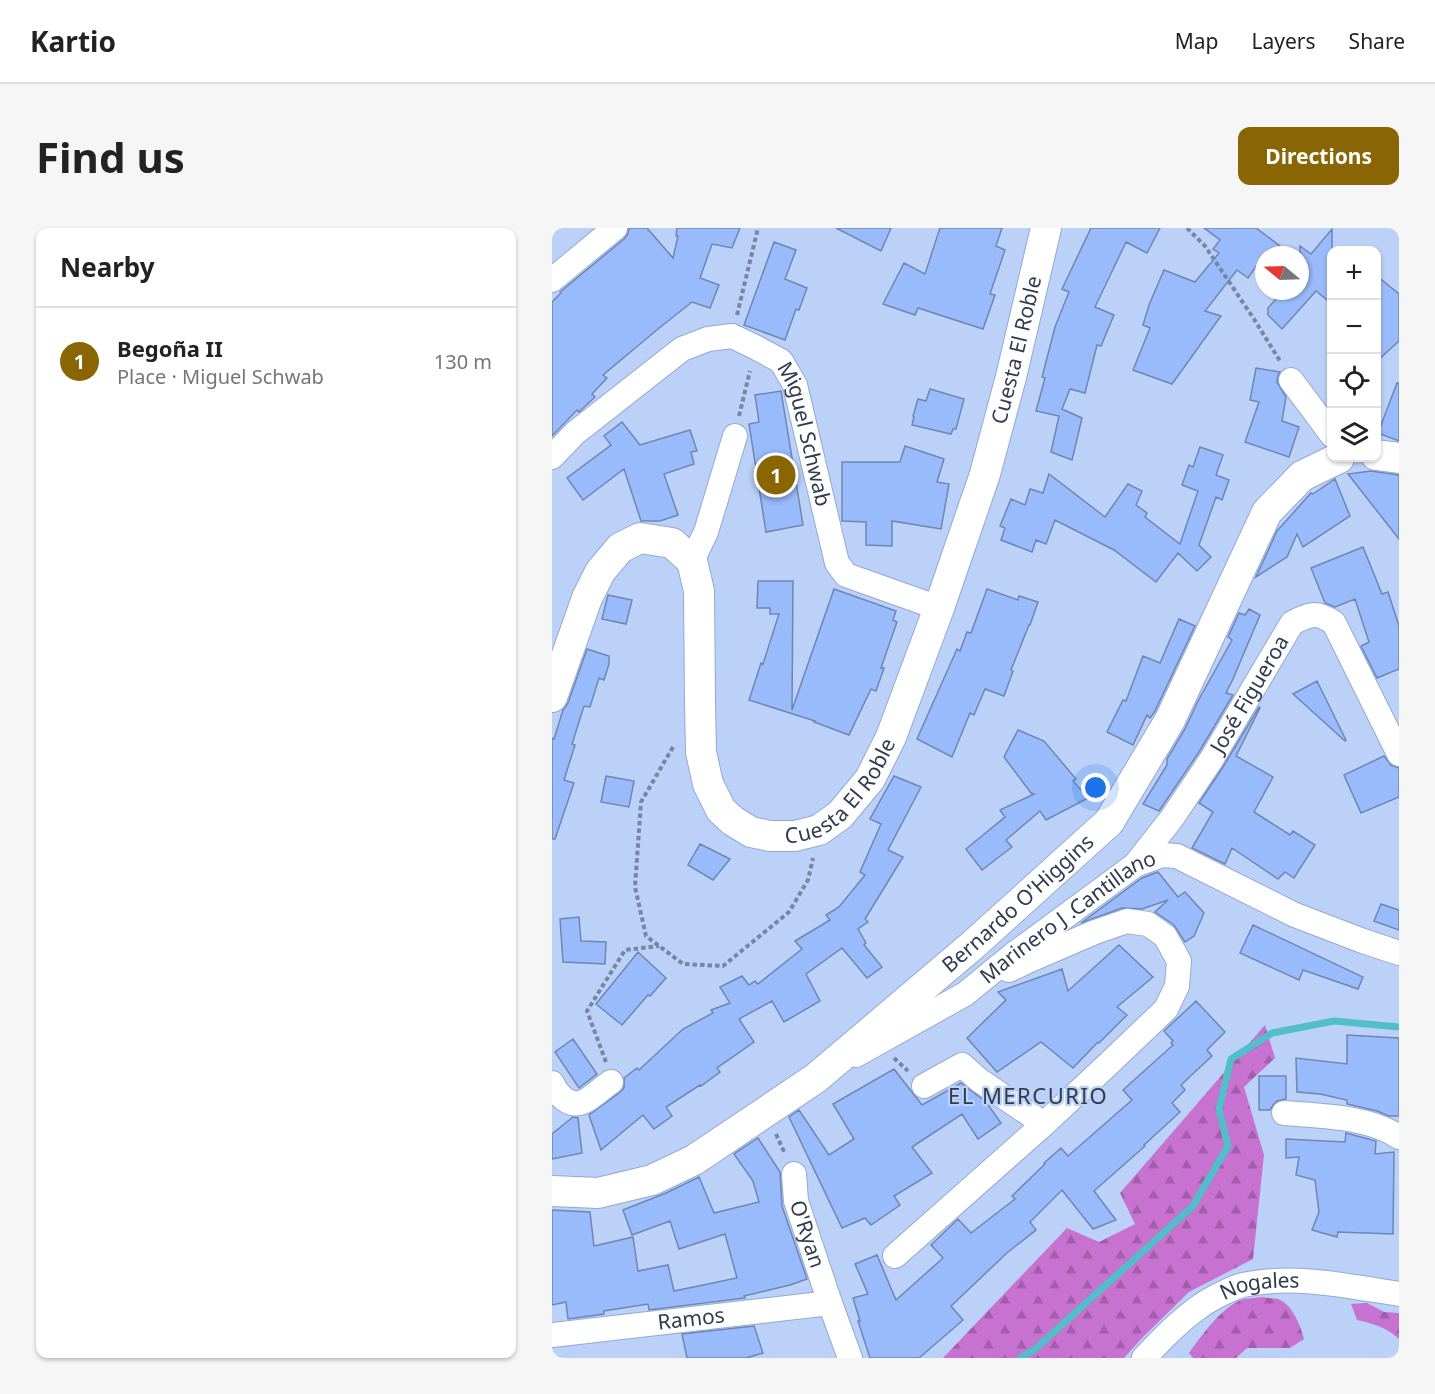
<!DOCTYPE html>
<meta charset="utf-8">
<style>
:root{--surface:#fff;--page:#f6f6f6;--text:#222;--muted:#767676;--line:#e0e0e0;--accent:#8a6504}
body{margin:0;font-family:"Noto Sans",sans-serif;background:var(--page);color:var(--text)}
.controls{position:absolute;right:18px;top:18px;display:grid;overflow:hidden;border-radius:12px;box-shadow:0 2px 4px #0004}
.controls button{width:54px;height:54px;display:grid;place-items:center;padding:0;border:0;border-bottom:2px solid var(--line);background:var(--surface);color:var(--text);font:30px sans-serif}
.compass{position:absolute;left:703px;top:18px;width:54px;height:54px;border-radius:50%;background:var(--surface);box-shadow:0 2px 4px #0004;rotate:289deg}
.you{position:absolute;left:544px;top:560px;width:21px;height:21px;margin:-15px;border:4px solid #fff;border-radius:50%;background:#1a73e8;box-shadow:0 0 0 9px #1a73e833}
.badge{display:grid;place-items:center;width:39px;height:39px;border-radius:50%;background:var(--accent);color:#fff;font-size:20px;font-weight:700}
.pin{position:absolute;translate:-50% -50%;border:3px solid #fff;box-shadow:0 2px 6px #0006}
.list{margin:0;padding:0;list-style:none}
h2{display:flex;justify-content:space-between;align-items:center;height:78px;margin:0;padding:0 24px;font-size:26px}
h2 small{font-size:20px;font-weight:400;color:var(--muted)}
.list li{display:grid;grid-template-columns:39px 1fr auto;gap:18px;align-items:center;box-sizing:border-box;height:108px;padding:0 24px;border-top:2px solid var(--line)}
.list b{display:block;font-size:22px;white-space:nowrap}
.list p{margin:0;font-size:20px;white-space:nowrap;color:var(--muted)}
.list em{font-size:20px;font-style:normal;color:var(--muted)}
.icon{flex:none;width:33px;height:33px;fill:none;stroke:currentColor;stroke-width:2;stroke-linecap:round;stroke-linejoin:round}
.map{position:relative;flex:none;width:847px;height:1130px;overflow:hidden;border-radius:12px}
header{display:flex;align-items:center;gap:36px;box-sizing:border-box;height:84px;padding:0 30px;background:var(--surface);border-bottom:2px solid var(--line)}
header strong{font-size:28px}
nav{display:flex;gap:33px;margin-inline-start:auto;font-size:21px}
.intro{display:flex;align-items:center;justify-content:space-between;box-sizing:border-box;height:144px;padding:0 36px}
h1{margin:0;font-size:42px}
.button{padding:15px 27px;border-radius:12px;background:var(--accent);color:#fff;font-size:21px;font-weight:700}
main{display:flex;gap:36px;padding:0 36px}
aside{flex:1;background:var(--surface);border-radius:12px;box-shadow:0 2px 4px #0004}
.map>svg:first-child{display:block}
</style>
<header>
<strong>Kartio</strong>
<nav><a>Map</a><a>Layers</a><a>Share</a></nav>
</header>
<div class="intro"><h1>Find us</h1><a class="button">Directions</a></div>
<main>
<aside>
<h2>Nearby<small></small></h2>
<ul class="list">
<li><span class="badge">1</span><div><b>Begoña II</b><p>Place · Miguel Schwab</p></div><em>130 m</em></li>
</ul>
</aside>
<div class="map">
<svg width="847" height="1130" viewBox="0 0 847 1130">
<defs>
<pattern id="forest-firs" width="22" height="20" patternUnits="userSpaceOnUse" patternTransform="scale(1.5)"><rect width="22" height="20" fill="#c771d1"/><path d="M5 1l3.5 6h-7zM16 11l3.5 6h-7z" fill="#a25eac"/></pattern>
</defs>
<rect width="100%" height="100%" fill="#bcd1f8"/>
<path fill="url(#forest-firs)" d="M713,797L723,830L692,859L712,927L701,1031L637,1064L590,1110L572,1130H391L515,1000L547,1014L583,996L568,965Z
M711,1069C716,1070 721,1070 726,1071C740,1076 749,1098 752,1111L738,1120H695L684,1130H641L637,1125C650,1107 670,1078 692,1071C698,1070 705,1070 711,1069Z
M815,1075L832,1084L847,1085V1111C836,1100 820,1095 805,1092L799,1076Z"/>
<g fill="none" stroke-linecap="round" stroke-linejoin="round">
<path stroke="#52bec7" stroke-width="7" d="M468,1130L482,1122L641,978L676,918L667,881L679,831L720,805L782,793L847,799"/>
</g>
<path fill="#99bbfb" stroke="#6e86b3" stroke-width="1.5" d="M77,0H95L121,30L126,8H124L125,0H188L180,20L160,16L148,50L167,57L158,80L140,74L106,101L51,147L55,150L40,166L43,169L27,184L25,182L0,208V74L9,65L8,64L72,11L76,6Z
M284,0H339L329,23Z
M388,0H450L444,18L453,22L438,66L443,67L431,101L366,80L363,87L331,76L352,35L373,46Z
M539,0H608L595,25L574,14L543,79L562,87L549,118L545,117L533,165L518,161L510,181L530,190L520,232L499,224L507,188L484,183L493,150L490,149L503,99L517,64L510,61Z
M652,0H704L740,27H712L696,50L685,42L653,83L669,88L620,156L581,142L598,100L591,97L597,77L612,42L643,54L667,25L661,21L668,12Z
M780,1V76L764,63L730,101L716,87V80L731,63H748V18L759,26Z
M222,14L244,22L233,51L255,60L247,82L244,81L233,112L192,97Z
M825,48L847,66V113L825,133Z
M704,140L728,144L726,147L725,154L734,169L730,193L747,199L737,229L693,214L707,174L698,172Z
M845,155H847V213L826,205Z
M378,161L412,171L404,201H401L399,206L360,197L362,189L361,188L366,171L374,173Z
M229,163L251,297L214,304L197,196L207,194L203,167Z
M70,194L88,217L138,202L145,223L139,224L142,236L112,246L126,287L108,293H89L72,241L31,272L15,250L59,217L52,208Z
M353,218L392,231L385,254L397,256L389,301L340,293V318L314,317V294L290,293V234H348Z
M648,219L671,227L664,247L677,252L670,272L664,269L647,317L659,329L645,343L626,325L604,354L562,322L503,292L494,316L484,312L480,324L449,312L453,300L448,298L459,271L473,277L478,261L491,265L497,246L553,289L576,256L590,263L584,277L595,285L593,289L628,316L646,263L630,257L637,237L641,239Z
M819,243L847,247V311L796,246Z
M783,251L798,288L751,319L745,306L735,329L704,349L725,303L759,265L761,266Z
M811,319L830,366L836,364L847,398V441L825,450L809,418L817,414L803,371L783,379L773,375L759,340Z
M206,353H241L240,482L282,361L344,383L341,392L345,394L329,440H332L324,463L319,461L297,507L262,494L263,493L197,472L209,435L211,436L227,386H218V380H205Z
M435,361L466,372L467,368L486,374L478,397H477L459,442L461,443L452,468L433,461L422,487L418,485L400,529L365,511L405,421L408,423L415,404L419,405Z
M56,367L80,372L74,396L50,391Z
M697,381L708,387L681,451L674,465L681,467L647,524L607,583L591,576L615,537V531L633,501L646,473L680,412L676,409L687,385L693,387Z
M627,391L643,398L603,483L598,490L595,487L581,517L555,504L571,472L574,473L591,428L608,435Z
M35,421L57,428V436L52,452L47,450L38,479L32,478L20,516L23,517L12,552L22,555L3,611H0V510L2,511L11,482L16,475Z
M765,453L794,512L793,513L741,466Z
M707,479L708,480L684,528L721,549L702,584L738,607L741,603L763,617L742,650L733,644L726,651L680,620L673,636L640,620L661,584L647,575L671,539Z
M466,502L492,513L524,551L521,553L536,570L494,592L488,583L454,612L460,619L430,642L414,621L453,589L448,582L482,566L479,565L452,529Z
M832,528L839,537L847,540V569L809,585L792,547Z
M54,548L82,553L77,579L49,574Z
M342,548L369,559L336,622L351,629L313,691L316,694L306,701L314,715L312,717L330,739L315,750L290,720L254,746L268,773L232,794L220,773L187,791L202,814L165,840L168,844L149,858L148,857L114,879L120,888L102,901L91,887L49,922L37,887L67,865L72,860V850L85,840L87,842L131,801L161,785L159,782L178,775L168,759L190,748L197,757L203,753L206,756L250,721L243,713L278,692L274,687L287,679L313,647L308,644L329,596L318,591Z
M148,616L178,631L161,652L136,637Z
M606,644L626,669L633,664L652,685L642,708L633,714L622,697L603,684L616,672L590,681L570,680L529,695L590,650Z
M829,676L847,682V702L822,693Z
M27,689L29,713L54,714L53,736L11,734L8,691Z
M701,697L811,749L806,761L751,742L747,752L688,725Z
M567,717L601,749L565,779L575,787L547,815L546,814L521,840L489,814L445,844L415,810L454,772L446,764L510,741L516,763Z
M86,724L114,750L98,768L96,767L70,797L44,776Z
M644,773L673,804L655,822L660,828L629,857L633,862L620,875L628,884L592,917L593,918L542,963L564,992L541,1001L510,962L478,994L484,1002L456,1024L399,1078L411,1092L367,1130H318L306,1093H308L301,1070L316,1066L303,1036L325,1027L344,1072L391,1030L379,1017L406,991L419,1005L463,971L460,968L493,936L492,935L509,920L516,928L580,872L571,862L621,817L619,815L621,813L612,803Z
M795,807L847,810V888H837L825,883L795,876V872L768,866L745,864L744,830L795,836Z
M21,811L45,846L27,860L3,824Z
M342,841L370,877L409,855L434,874L449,895L426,911L410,886L360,919L380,945L342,968L348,977L319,997L313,990L290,1000L237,889L247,882L277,927L302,911L281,876Z
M707,848H734V871L725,873L721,877L718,882H707Z
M21,889L26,890L30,925L0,931V906Z
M794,905L824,913L823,926L842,924L841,1006L786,1004L785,1009L760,1002L767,984L763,952L744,947L747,929L734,930V911L793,914Z
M206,910L228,944L230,978L255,1051L238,1057L192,1068L193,1070L97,1082L96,1076L52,1083V1086L16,1091L14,1074L0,1077V982L38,984L42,1018L81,1009L86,1043L116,1037L122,1063L185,1050L173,1006L127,1021L118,993L80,1007L71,982L114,965L147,949L162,985L207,974L201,953L182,926Z
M202,1098L211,1125L194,1130H135L130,1106Z"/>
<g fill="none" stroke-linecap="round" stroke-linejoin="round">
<defs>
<g id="minor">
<path d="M0,52L63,0"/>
<path d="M739,152L780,207"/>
<path id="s1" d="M0,229L23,205L130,121L156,111L180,108L203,119L229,133L243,157L285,335L294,347L387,380"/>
<path d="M140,333L154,304L183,208"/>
<path id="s2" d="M583,637L620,590L659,532L740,395C759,386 764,383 782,395L847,526"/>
<path id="s3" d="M304,827L413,766L462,726L583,637L610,627L625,628L743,687L811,713L847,725"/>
<path d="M0,855C5,866 17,880 31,874C40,870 51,859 59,854"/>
<path d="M372,858L410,837L427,852L492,896"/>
<path d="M732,885C769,888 816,888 847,909"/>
<path id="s4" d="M242,946L244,973L278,1075L298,1130"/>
<path d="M343,1028L492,896L551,841L614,781L625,758L627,733L613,708L596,696L575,693L543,704L478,732L457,742"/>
<path id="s5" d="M0,1107L278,1075"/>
<path id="s6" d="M592,1130C610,1111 628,1092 650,1077C658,1071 682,1059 691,1057C743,1046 796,1058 847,1066"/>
</g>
<g id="major">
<path d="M824,227L847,230"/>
<path id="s7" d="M0,469L35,370L48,344L68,320L88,310L120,315L140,333L147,363L148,475L149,524L156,556L169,582L181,593L199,604L218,608H243L267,602L288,587L318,551L339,509L387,380L433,246L459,149L494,0"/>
<path id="s8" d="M0,963L46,965L100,952L142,932L264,850L422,716L557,594L618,492L715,284L750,248L787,230"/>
</g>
</defs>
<use href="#minor" stroke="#90a9d8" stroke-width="26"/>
<use href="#major" stroke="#90a9d8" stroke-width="32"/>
<path stroke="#7686a3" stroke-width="4" stroke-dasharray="4.5 3" stroke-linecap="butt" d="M635,0L653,18L702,91L728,133
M185,87L206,0
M187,188L198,143
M121,519L89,574L83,659L94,708L131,736L171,738L237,684L256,652L261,630
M342,830L356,843
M54,834L35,783L73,722L107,718
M224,906L233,926"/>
<use href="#minor" stroke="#fff" stroke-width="24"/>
<use href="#major" stroke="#fff" stroke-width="30"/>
</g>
<g text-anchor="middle" stroke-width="4.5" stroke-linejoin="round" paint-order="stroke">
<g font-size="21" fill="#303b4e" stroke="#bcd1f8">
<text dy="7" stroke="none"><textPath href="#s7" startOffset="1134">Cuesta El Roble</textPath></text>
<text dy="7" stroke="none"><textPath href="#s1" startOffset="354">Miguel Schwab</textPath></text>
<text dy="7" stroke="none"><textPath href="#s2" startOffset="206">José Figueroa</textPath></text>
<text dy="7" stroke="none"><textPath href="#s7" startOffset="648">Cuesta El Roble</textPath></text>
<text dy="7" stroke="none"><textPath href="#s8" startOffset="562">Bernardo O'Higgins</textPath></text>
<text dy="7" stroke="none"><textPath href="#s3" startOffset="254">Marinero J .Cantillano</textPath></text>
<text dy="7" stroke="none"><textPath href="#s4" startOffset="62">O'Ryan</textPath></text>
<text dy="7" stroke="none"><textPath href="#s6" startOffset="141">Nogales</textPath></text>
<text dy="7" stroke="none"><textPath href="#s5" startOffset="140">Ramos</textPath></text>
</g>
<g font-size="22" letter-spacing="1.5" fill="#303b4e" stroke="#bcd1f8">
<text x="476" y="876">EL MERCURIO</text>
</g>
</g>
</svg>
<div class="controls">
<button>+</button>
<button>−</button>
<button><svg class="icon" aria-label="locate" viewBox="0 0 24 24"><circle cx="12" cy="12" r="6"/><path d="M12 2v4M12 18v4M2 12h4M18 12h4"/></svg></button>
<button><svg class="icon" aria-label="layers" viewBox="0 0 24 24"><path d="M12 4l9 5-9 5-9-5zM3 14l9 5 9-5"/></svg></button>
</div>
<svg class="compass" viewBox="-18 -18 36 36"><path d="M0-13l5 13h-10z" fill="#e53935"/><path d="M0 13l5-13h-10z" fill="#767676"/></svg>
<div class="you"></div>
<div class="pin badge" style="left:224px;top:247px">1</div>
</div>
</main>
